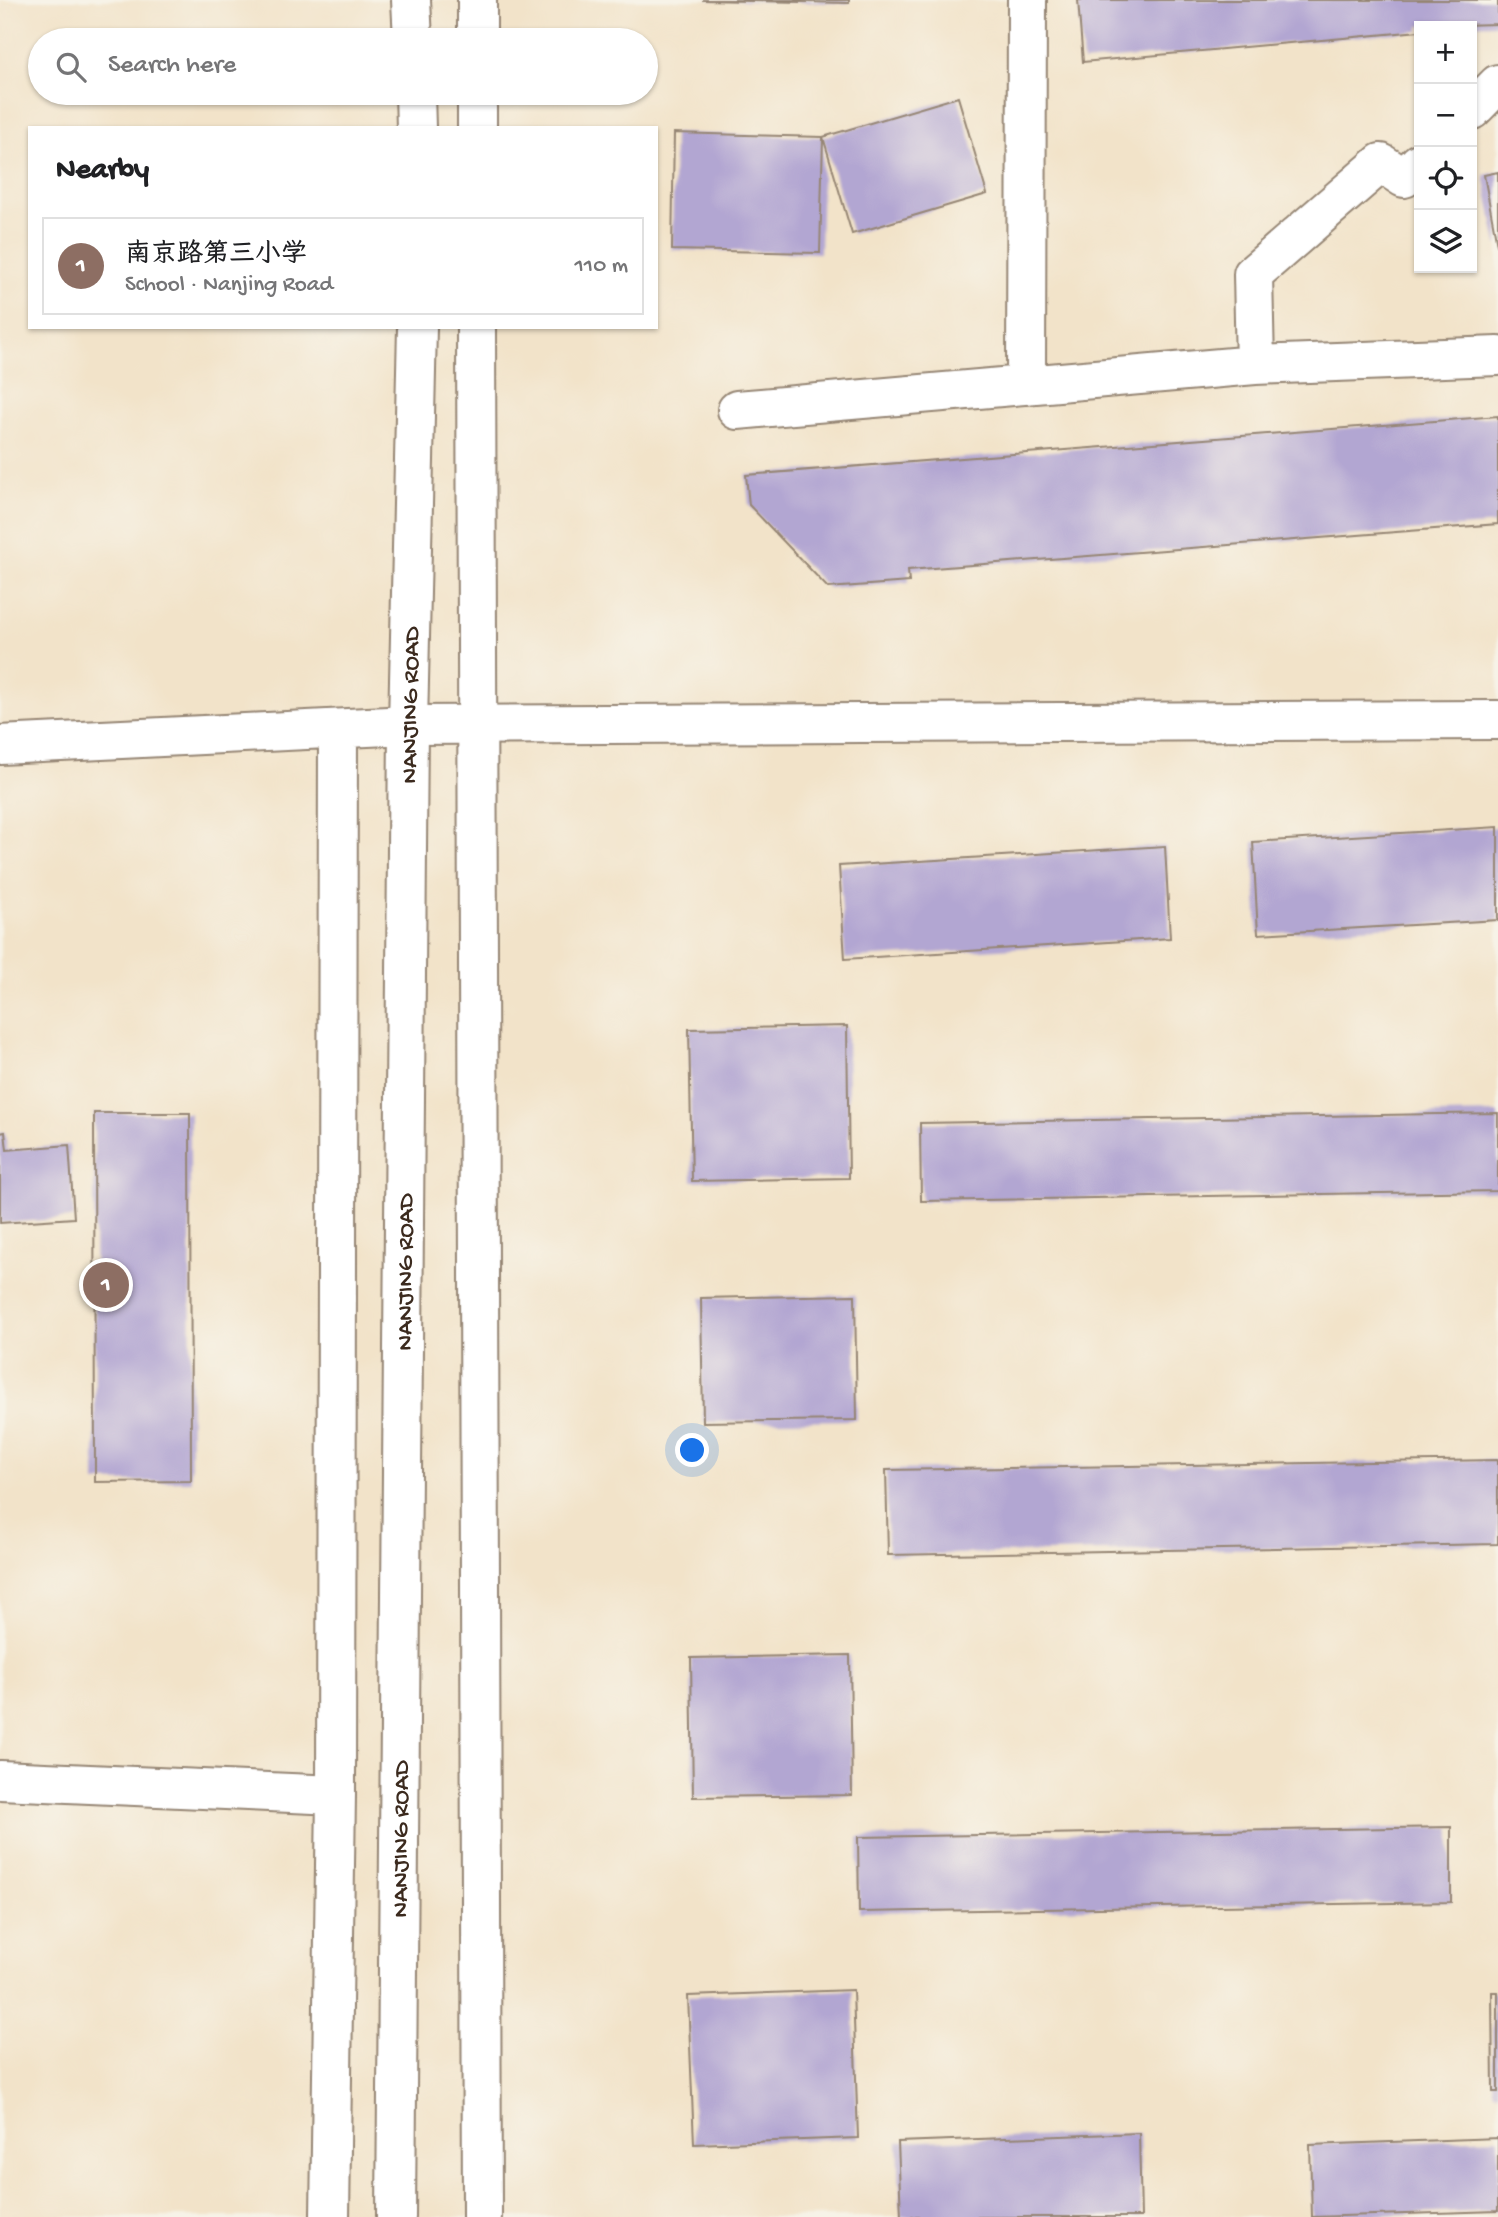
<!DOCTYPE html>
<meta charset="utf-8">
<style>
:root{--surface:#fff;--page:#f2f2f2;--text:#202124;--muted:#757577;--line:#e0e0e0;--accent:#c8321e}
body{margin:0;font-family:"Gochi Hand","LXGW WenKai TC",sans-serif;background:var(--page);color:var(--text)}
.controls{position:absolute;right:21px;top:21px;display:grid;overflow:hidden;border-radius:0px;box-shadow:0 2px 5px #0004}
.controls button{width:63px;height:63px;display:grid;place-items:center;padding:0;border:0;border-bottom:2px solid var(--line);background:var(--surface);color:var(--text);font:35px sans-serif}
.you{position:absolute;left:693px;top:1451px;width:24px;height:24px;margin:-18px;border:5px solid #fff;border-radius:50%;background:#1a73e8;box-shadow:0 0 0 10px #1a73e833}
.badge{display:grid;place-items:center;width:46px;height:46px;border-radius:50%;background:var(--accent);color:#fff;font-size:23px;font-weight:700}
.pin{position:absolute;translate:-50% -50%;border:4px solid #fff;box-shadow:0 2px 7px #0006}
.list{margin:0;padding:0;list-style:none}
h2{display:flex;justify-content:space-between;align-items:center;height:91px;margin:0;padding:0 28px;font-size:30px}
h2 small{font-size:23px;font-weight:400;color:var(--muted)}
.list li{display:grid;grid-template-columns:46px 1fr auto;gap:21px;align-items:center;box-sizing:border-box;height:98px;margin:0 14px 14px;padding:0 14px;border:2px solid var(--line);border-radius:0px}
.list b{display:block;font-size:26px;white-space:nowrap}
.list p{margin:0;font-size:23px;white-space:nowrap;color:var(--muted)}
.list em{font-size:23px;font-style:normal;color:var(--muted)}
.icon{flex:none;width:38px;height:38px;fill:none;stroke:currentColor;stroke-width:2;stroke-linecap:round;stroke-linejoin:round}
.map{position:relative;flex:none;width:1498px;height:2217px;overflow:hidden}
.search{position:absolute;background:var(--surface);box-shadow:0 2px 5px #0004;left:28px;top:28px;width:630px;height:77px;display:flex;align-items:center;gap:18px;box-sizing:border-box;padding:0 24px;border-radius:38px;color:var(--muted);font-size:26px}
.panel{position:absolute;background:var(--surface);box-shadow:0 2px 5px #0004;left:28px;top:126px;width:630px;height:203px;border-radius:0px}
.map>svg:first-child{display:block}
</style>
<div class="map">
<svg width="1498" height="2217" viewBox="0 0 1498 2217">
<rect width="100%" height="100%" fill="#f7f3e8"/>
<filter id="ink" filterUnits="userSpaceOnUse"><feTurbulence type="fractalNoise" baseFrequency=".0143" numOctaves="2"/><feDisplacementMap in="SourceGraphic" scale="14" xChannelSelector="R" yChannelSelector="G"/><feConvolveMatrix kernelMatrix="1 2 1 2 8 2 1 2 1" color-interpolation-filters="sRGB"/></filter>
<filter id="wash" filterUnits="userSpaceOnUse"><feTurbulence type="fractalNoise" baseFrequency=".00686" numOctaves="4" result="noise"/><feDisplacementMap in="SourceGraphic" scale="28" xChannelSelector="R" yChannelSelector="G"/><feGaussianBlur stdDeviation="1.57" result="paint"/><feColorMatrix in="noise" values="0 0 0 0 0 0 0 0 0 0 0 0 0 0 0 0 0 1.4 0 .05"/><feComposite in="paint" operator="in"/></filter>
<g filter="url(#wash)">
<rect width="100%" height="100%" fill="#f2e3c9"/>
<g id="blocks">
<path fill="#b2a6d2" d="M702,0H849V3Z
M1078,0H1498V24L1419,26V31L1083,62Z
M958,97L987,194L852,234L823,137L820,253L672,250L674,133L823,137Z
M1498,172V245H1497L1484,175Z
M1498,416V524L908,570L909,582L828,588L749,505L746,475Z
M1498,827V920L1258,934L1253,842Z
M1165,846L1170,938L845,959L839,866Z
M847,1026L849,1178L692,1181L689,1029Z
M94,1113H190L191,1481L95,1482Z
M1498,1113V1191L921,1201L920,1123Z
M5,1132L7,1150L69,1145L74,1218L0,1223V1133Z
M855,1295L857,1420L703,1422L701,1298Z
M1498,1460V1544L888,1555L886,1470Z
M850,1655L852,1795L693,1797L691,1658Z
M1451,1827V1902L859,1912L858,1837Z
M853,1990L858,2138L694,2144L688,1996Z
M1492,1992H1498V2092H1493Z
M1139,2133L1141,2217H901L898,2142Z
M1498,2138V2211L1312,2217L1310,2145Z"/>
</g>
</g>
<g filter="url(#ink)">
<use href="#blocks" fill-opacity="0" stroke="#968674" stroke-width="2"/>
<g fill="none" stroke-linecap="round" stroke-linejoin="round">
<defs>
<path id="minor" d="M1472,110L1498,84
M1255,365L1253,274L1381,163L1404,178L1419,163
M1026,385L1027,0
M737,410L1255,365L1498,356
M0,745L408,725L1498,720
M0,1780L336,1795
M330,2217L336,1795L338,729"/>
<g id="major">
<path d="M411,0L413,40"/>
<path d="M477,40V0"/>
<path d="M415,93L416,128"/>
<path d="M477,128V93"/>
<path d="M476,327L482,2217"/>
<path id="s1" d="M396,2217L408,725L417,327"/>
</g>
</defs>
<use href="#minor" stroke="#968674" stroke-width="42"/>
<use href="#major" stroke="#968674" stroke-width="42"/>
<use href="#minor" stroke="#fff" stroke-width="38"/>
<use href="#major" stroke="#fff" stroke-width="38"/>
</g>
</g>
<g text-anchor="middle" stroke-width="7" stroke-linejoin="round" paint-order="stroke">
<g font-size="24" fill="#3b2a1e" stroke="#f7f3e8">
<text dy="8" stroke="none"><textPath href="#s1" startOffset="1512">NANJING ROAD</textPath></text>
<text dy="8" stroke="none"><textPath href="#s1" startOffset="945">NANJING ROAD</textPath></text>
<text dy="8" stroke="none"><textPath href="#s1" startOffset="378">NANJING ROAD</textPath></text>
</g>
</g>
</svg>
<div class="controls">
<button>+</button>
<button>−</button>
<button><svg class="icon" aria-label="locate" viewBox="0 0 24 24"><circle cx="12" cy="12" r="6"/><path d="M12 2v4M12 18v4M2 12h4M18 12h4"/></svg></button>
<button><svg class="icon" aria-label="layers" viewBox="0 0 24 24"><path d="M12 4l9 5-9 5-9-5zM3 14l9 5 9-5"/></svg></button>
</div>
<div class="you"></div>
<div class="pin badge" style="left:106px;top:1285px;background:#8d6e63">1</div>
<div class="search"><svg class="icon" aria-label="search" viewBox="0 0 24 24"><circle cx="10" cy="10" r="6"/><path d="M15 15l6 6"/></svg>Search here</div>
<section class="panel">
<h2>Nearby<small></small></h2>
<ul class="list">
<li><span class="badge" style="background:#8d6e63">1</span><div><b>南京路第三小学</b><p>School · Nanjing Road</p></div><em>110 m</em></li>
</ul>
</section>
</div>
